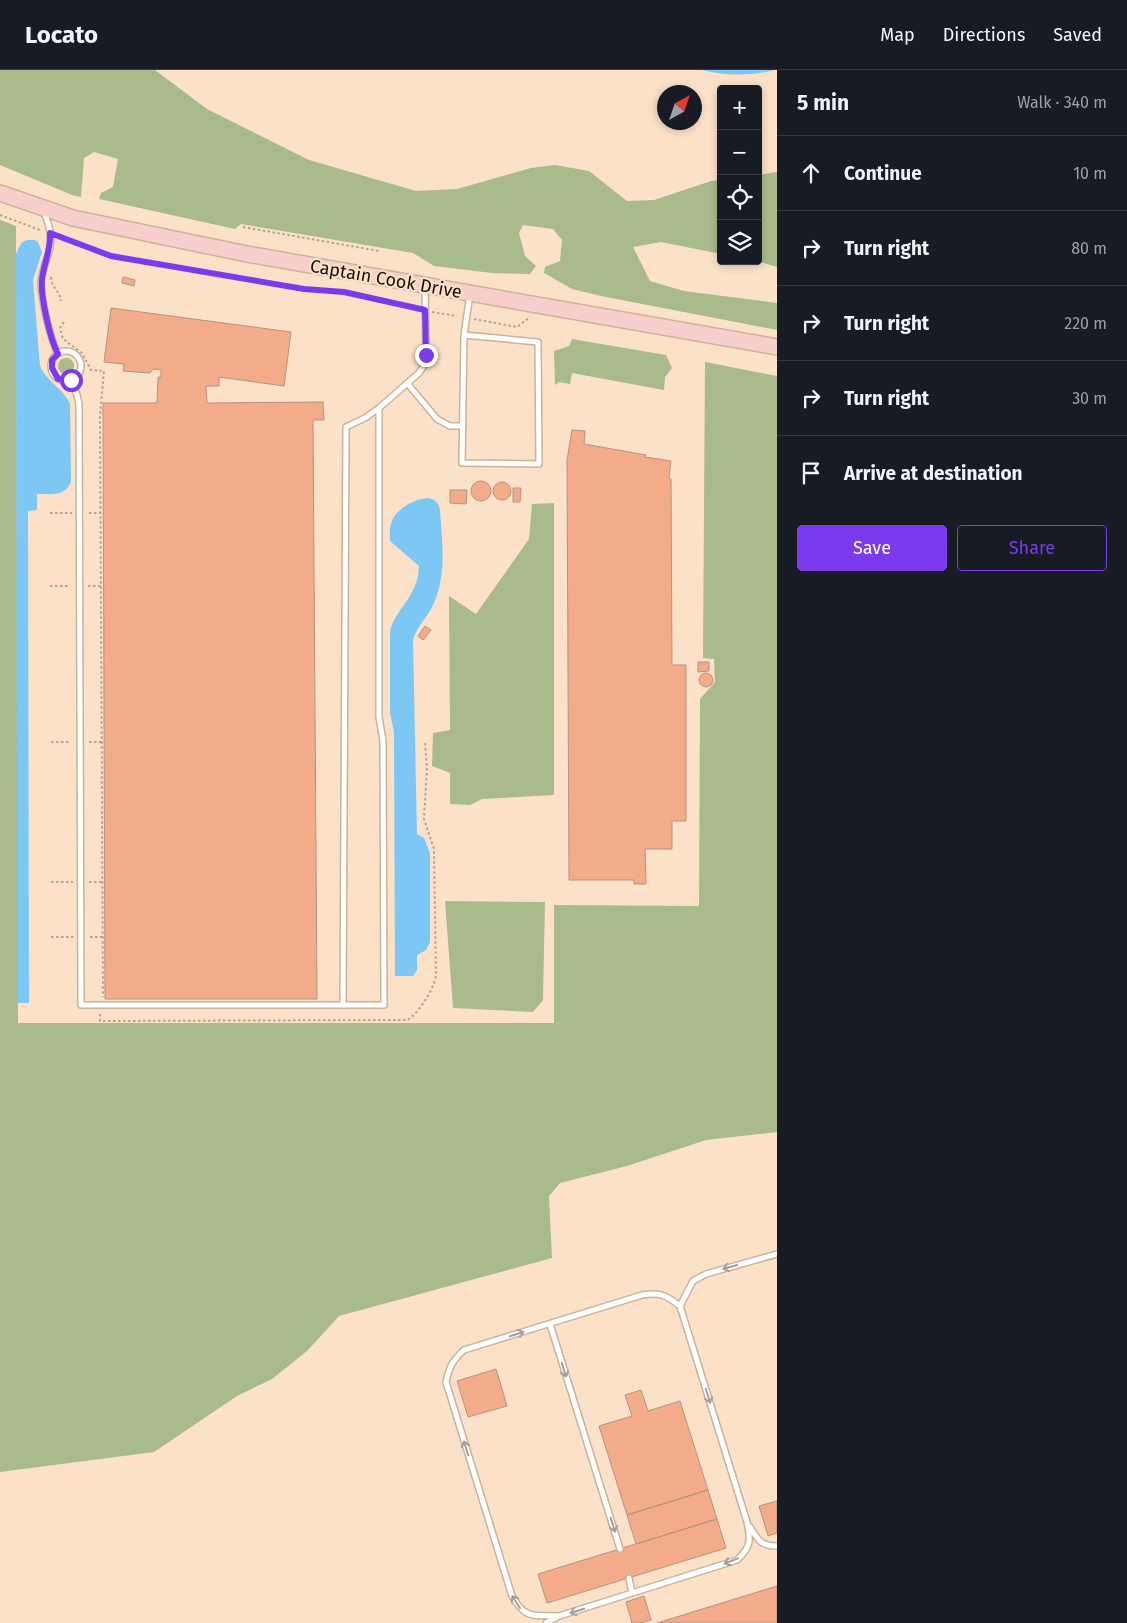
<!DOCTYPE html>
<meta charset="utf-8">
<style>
:root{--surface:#171b24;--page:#242831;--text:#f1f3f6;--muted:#9ea1a6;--line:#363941;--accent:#7c3aed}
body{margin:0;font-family:"Fira Sans",sans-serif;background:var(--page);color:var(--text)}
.controls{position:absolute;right:15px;top:15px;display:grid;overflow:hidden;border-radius:5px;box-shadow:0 2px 8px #0003}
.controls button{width:45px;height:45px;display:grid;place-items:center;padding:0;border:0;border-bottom:1px solid var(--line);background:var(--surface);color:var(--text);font:25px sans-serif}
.compass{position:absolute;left:657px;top:15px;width:45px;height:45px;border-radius:50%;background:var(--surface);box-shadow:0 2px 8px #0003;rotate:40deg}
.stop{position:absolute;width:15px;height:15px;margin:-11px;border:4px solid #7c3aed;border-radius:50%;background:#fff}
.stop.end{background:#7c3aed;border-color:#fff;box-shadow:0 1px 5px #0008}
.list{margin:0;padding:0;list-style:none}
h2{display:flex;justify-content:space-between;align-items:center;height:65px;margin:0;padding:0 20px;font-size:21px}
h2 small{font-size:16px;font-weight:400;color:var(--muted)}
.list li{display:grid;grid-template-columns:32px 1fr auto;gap:15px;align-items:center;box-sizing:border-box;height:75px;padding:0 20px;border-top:1px solid var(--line)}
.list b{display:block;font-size:19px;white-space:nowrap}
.list em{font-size:16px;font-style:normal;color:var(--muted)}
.actions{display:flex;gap:10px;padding:15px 20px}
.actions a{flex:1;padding:11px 0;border:1px solid var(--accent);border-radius:5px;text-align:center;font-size:18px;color:var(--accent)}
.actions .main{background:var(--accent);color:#fff}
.icon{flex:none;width:28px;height:28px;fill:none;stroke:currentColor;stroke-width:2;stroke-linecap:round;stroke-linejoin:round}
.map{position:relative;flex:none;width:777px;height:1553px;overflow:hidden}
header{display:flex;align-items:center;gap:30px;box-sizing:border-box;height:70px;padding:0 25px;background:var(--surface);border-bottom:1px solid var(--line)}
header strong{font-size:24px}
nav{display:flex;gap:28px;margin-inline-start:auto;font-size:18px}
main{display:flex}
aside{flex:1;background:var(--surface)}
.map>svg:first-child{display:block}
</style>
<header>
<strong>Locato</strong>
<nav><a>Map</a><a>Directions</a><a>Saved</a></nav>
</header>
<main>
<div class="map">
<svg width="777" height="1553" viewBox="0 0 777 1553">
<rect width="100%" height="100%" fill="#fbe1c7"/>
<path fill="#a9bb8a" d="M0,0H155L207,39L309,90L416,121L457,119L531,98L555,95L589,101L627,131L654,130L711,111L721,110V184L661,172L633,177L650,211L684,221L777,233V260L601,226L572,219L544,203L545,197L560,191L562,170L553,159L523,155L519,163L525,186L536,196L530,204L492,203L434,196L413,183L241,154L235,159L99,129L101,123L113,117L118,89L94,82L84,88L81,127L72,125L0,95Z
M777,102V197L757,191H758V105Z
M0,150L16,156L18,953H554V835L699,836L700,629L715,612L714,589L703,588L705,292L777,306V1062L706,1070L627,1096L560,1113L549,1126L552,1188L339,1246L307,1281L272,1309L237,1326L154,1382L0,1402Z
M572,269L666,285L672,298L665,307L664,320L572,303L570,314L559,312L555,315L554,281L569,276Z
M58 296a8 8 0 1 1 16 0a8 8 0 1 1-16 0Z
M554,433V725L482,729L470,735L450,734V703L432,696L433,663L450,660L449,526L476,544L529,469L532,434Z
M445,831L545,832L543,930L533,942L453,938Z"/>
<path fill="#7cc7f3" d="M702,0H775C750,6 727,6 702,0Z
M27,170H35L38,172L42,182L33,210L40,296C47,312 64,319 70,334L71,412C64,427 51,424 37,424V440L28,441L29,933H17L16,184L21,173Z
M428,428C436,430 438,432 440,440C442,471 447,503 434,533C428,547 417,556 413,570L417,764L424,768L430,783V872L426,880L417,885V900L413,906H395L394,662L390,643V560C398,536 418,526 419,496L390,471C390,465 389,457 392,451C397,438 415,429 428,428Z"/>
<path fill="#f3ab89" stroke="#b39384" d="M123,207L135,210L134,216L122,213Z
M111,238L291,262L284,316L219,307V316H206L207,333L323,332L324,350H313L317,929H105L103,333H157L158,307H161V300L153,299L150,303L123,301L124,294L104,292Z
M572,360L585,361L584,374L646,385L645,387L671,391L669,408L671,409L672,595H686V751H672V779H645L646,814H634V810H569L567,390Z
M471 421a10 10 0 1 1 20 0a10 10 0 1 1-20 0Z
M493 421a9 9 0 1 1 18 0a9 9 0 1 1-18 0Z
M513,418H521L520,432H513Z
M450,420H467L466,434L450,433Z
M425,556L431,560L423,570L418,566Z
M698,592H709V601L698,602Z
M699 610a7 7 0 1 1 14 0a7 7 0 1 1-14 0Z
M496,1299L507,1336L468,1347L457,1311Z
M641,1320L648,1341L680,1331L708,1420L627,1445L599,1356L632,1346L625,1325Z
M708,1420L717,1449L636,1474L627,1445Z
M777,1431V1463L768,1466L759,1436Z
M717,1449L726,1478L547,1533L538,1504Z
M777,1516V1553H657Z
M644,1526L651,1550L641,1553H632L626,1532Z"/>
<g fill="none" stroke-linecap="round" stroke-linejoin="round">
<defs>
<path id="service" d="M43,140C49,153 53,168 49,182C46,192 42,201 41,212C41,229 50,268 58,284
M464,265L538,272L539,394L462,393L464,265L470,224
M51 296a15 15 0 1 1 30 0a15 15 0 1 1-30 0Z
M71,310L77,325L79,334L81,935H384L383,671L379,647V338
M407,313L437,349L450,356H463
M343,935L346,357L365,348L379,338L419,303L425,294L426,285L425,217
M550,1254L620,1479
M750,1457C758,1470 761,1476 777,1476
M629,1508L632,1523
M559,1546C533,1545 526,1550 512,1526L446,1312C449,1297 453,1290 464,1280L642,1225C659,1222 666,1225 680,1236
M546,1553L559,1546L737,1490C751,1477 751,1470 747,1452L680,1236L693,1211L706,1204L777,1184"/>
<path id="secondary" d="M0,123L73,148L247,184L777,277"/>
</defs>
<use href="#service" stroke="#cbb299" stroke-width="8"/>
<use href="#secondary" stroke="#cbb299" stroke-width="18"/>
<path stroke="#b6a28d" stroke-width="2" stroke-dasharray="2.5 2.5" stroke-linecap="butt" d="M0,145L40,160
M243,157L379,181
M59,167L111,186L305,219L344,222L377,228L418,239
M51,207C52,220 60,220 61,231
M432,242L457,246
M474,249L517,257L530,247
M64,252L60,258L63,269L82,283L91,300L104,301L100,345L103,927
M50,443H72
M89,443H101
M50,516H70
M88,516H101
M51,672H71
M89,672H102
M51,812H73
M89,812H102
M51,867H74
M90,867H102
M100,944V951L407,950C418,945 435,917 436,905L434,779L424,749L427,698L425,672"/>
<use href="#service" stroke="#fff" stroke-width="5"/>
<use href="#secondary" stroke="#f7cecc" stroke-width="15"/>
</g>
<defs><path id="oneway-shaft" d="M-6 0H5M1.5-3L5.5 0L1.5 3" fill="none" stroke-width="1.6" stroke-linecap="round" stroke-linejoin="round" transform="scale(1.25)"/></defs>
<g stroke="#a39f9c">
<use href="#oneway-shaft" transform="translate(730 1197) rotate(164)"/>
<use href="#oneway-shaft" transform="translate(517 1264) rotate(-17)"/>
<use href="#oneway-shaft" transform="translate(564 1300) rotate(73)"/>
<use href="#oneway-shaft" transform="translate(708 1326) rotate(73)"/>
<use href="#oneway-shaft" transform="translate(466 1378) rotate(-107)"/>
<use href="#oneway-shaft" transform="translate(613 1455) rotate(73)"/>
<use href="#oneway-shaft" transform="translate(731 1491) rotate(159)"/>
<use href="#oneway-shaft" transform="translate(516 1532) rotate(-122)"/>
<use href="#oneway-shaft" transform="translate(577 1541) rotate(163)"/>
</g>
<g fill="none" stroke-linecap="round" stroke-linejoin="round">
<path stroke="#7c3aed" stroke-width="6" d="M71,310L58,309L52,298V290L58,284C50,269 40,225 42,209C44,193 51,180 50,163L111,186L304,219L344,222L425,240L426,285"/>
</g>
<g text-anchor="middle" stroke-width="4.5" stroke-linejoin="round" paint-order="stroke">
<g font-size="18" fill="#181007" stroke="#fbe1c7">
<text transform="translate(386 209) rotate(10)" y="6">Captain Cook Drive</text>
</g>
</g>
</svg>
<div class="controls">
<button>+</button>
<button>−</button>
<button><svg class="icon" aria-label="locate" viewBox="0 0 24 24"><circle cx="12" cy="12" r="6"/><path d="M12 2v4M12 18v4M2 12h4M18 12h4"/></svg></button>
<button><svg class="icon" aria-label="layers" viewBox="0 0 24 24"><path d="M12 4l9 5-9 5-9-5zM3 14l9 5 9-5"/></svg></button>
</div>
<svg class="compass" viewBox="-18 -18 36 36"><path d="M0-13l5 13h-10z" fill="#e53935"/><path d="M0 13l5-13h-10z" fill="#9ea1a6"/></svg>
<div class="stop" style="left:71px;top:310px"></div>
<div class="stop end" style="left:426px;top:285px"></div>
</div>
<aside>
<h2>5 min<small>Walk · 340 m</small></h2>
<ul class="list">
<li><svg class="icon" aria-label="ahead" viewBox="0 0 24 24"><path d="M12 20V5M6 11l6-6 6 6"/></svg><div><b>Continue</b></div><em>10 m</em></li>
<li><svg class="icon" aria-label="right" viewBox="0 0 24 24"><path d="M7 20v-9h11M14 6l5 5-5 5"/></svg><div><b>Turn right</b></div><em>80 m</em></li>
<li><svg class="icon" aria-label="right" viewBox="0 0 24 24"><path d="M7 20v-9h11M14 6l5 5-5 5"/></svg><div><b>Turn right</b></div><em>220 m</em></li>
<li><svg class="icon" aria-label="right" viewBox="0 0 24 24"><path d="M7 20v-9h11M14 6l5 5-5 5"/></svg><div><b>Turn right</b></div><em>30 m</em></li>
<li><svg class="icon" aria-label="arrive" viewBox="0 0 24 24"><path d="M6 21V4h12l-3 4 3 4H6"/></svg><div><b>Arrive at destination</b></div></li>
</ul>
<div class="actions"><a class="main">Save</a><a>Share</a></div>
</aside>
</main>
